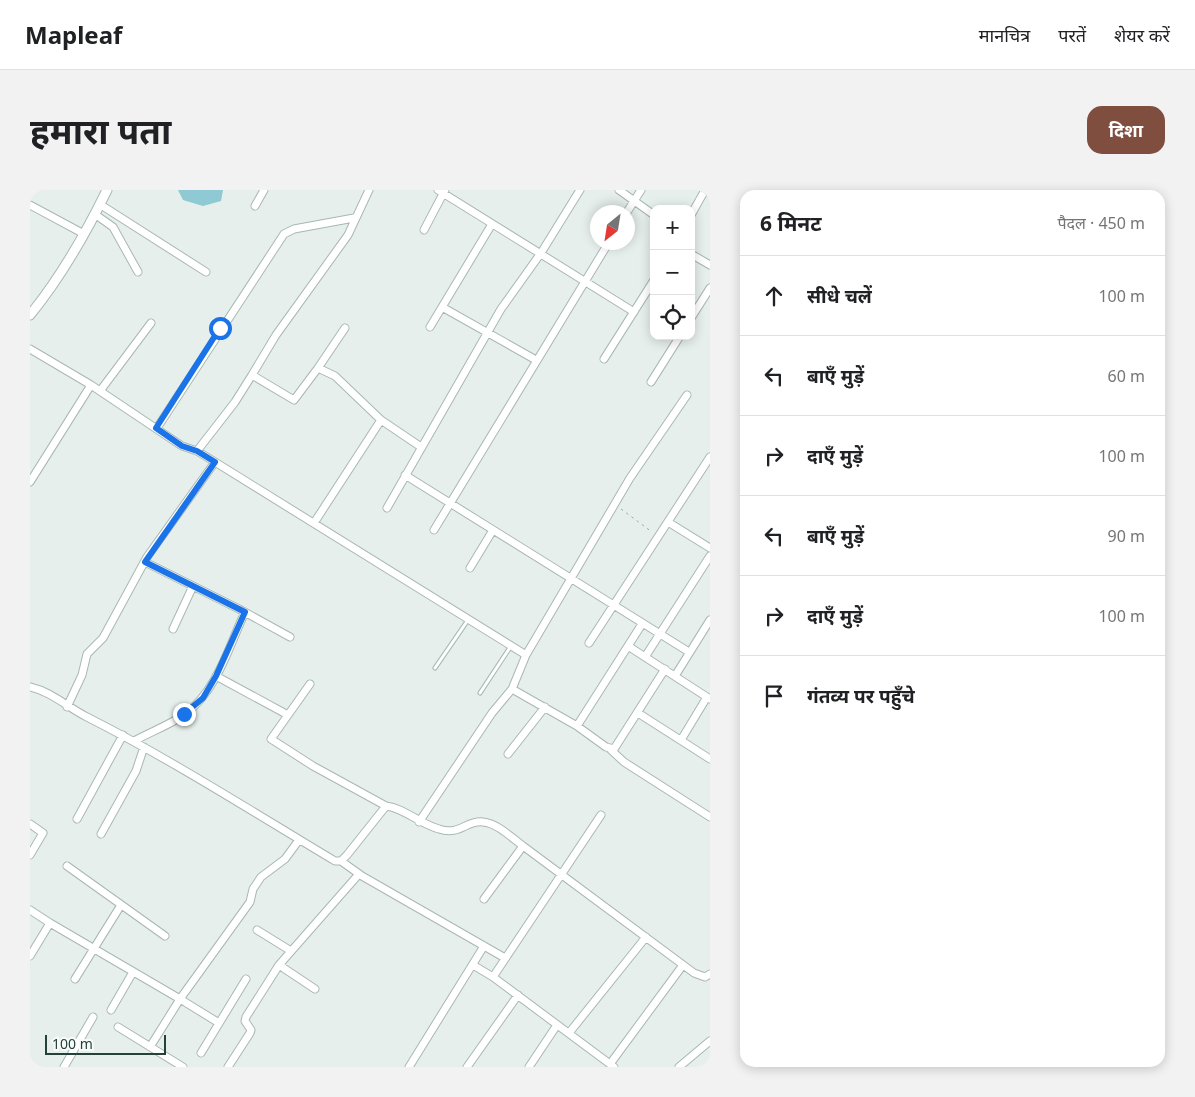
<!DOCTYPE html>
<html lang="hi">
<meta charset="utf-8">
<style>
:root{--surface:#fff;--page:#f2f2f2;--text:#202124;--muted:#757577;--line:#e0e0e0;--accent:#7f4e3f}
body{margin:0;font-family:"Noto Sans","Noto Sans Devanagari",sans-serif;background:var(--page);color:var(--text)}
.controls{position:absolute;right:15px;top:15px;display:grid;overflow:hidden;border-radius:10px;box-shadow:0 2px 12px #0003}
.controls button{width:45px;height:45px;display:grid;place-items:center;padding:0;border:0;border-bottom:1px solid var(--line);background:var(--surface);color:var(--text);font:25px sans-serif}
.compass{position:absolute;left:560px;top:15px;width:45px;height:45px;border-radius:50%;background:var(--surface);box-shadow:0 2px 12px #0003;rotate:210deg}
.scale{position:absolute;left:15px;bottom:12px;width:121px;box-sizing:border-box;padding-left:5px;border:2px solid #24423a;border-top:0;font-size:14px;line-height:18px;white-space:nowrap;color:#24423a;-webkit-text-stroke:4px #f7fbf9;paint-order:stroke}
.stop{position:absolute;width:15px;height:15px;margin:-11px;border:4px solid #1a73e8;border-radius:50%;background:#fff}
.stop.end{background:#1a73e8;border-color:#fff;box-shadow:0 1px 5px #0008}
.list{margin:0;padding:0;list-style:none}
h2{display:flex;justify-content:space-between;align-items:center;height:65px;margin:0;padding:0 20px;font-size:21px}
h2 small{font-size:16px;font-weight:400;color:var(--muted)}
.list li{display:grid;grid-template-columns:32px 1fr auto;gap:15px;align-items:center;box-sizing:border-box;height:80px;padding:0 20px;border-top:1px solid var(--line)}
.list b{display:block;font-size:19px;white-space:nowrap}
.list em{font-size:16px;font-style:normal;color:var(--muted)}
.icon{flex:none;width:28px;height:28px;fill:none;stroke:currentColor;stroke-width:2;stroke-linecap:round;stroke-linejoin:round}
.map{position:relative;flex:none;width:680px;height:877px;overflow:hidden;border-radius:15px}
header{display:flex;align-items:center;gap:30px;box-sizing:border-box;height:70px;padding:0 25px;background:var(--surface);border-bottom:1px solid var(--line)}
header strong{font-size:24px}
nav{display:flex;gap:28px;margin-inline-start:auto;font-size:18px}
.intro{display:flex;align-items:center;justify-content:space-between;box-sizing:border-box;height:120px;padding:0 30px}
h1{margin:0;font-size:35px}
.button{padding:12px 22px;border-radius:15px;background:var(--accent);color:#fff;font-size:18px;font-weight:700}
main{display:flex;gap:30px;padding:0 30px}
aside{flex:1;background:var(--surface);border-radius:15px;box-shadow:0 2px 12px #0003}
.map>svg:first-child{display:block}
</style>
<header>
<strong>Mapleaf</strong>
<nav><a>मानचित्र</a><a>परतें</a><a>शेयर करें</a></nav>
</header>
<div class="intro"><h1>हमारा पता</h1><a class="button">दिशा</a></div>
<main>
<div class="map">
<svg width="680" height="877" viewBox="0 0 680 877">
<rect width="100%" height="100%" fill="#e6efeb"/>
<path fill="#8ec9d4" d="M148,0H193L191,11L173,16L153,10Z"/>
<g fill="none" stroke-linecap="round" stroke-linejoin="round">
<defs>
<path id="service" d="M405,478L438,430
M450,503L481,456"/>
<path id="minor" d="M408,0L604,122
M589,0L624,25
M0,15L54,44
M71,15L176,82
M225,16L234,0
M597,22L611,0
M66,25L83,37L108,82
M661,25L675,0
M394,40L415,0
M661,64L680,75
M412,117L506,170
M661,128L680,98
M400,137L462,34
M0,159L61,195L152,256L167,261L185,272L496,465L482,499L462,523L389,632
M574,169L624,90
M288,178L315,138
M222,185L246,145L318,45L339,0
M621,192L650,146
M70,201L121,133
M127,238L254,44L264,39L324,28
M167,261L205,212L222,185L264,210L288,178L305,186L351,230L391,257
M375,285L659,462
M0,292L61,195
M357,318L471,119L511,63L550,0
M638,332L680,358
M284,333L351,230
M404,340L579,52
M115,372L209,419L260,447
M440,378L463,340
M143,439L163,396
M559,453L680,267
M598,456L680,509
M496,465L600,288L657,205
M615,467L680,366
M186,486L258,525
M645,486L680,430
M280,494L241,549L283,576L356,616
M0,497C22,502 37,517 57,527C142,570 223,622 305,671H311L317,665L356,616C374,618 390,634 409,639C430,646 436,630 453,632C467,633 482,648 493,656L664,783L675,787L680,784
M482,499L547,536L576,557L584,559L635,479
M37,517L52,485L57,464L73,448L117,367L185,272
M608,523L680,569
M547,536L612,434
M651,550L677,507
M104,551C120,542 140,535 155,524C187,501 199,456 215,422
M580,559L594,572L680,627
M478,564L515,517
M47,629L93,545
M0,634L13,643L0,665
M71,644L106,581L114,557
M311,671L332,686L475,768
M37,676L135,746
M454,709L493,656
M0,720L20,733
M227,740L261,761
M0,766L20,733L150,809L220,712L223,699L231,687L255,669L269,650
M249,775L285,799
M443,775L463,787L584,877
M463,787L571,625
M45,789L91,715
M81,820L103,782
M88,837L153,877
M539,843L616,747
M120,857L150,809L189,833
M171,863L216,789
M580,874L653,775
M34,877L63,827
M198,877L220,843L221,840L215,831L216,827L249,775L329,684
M379,877L454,756
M437,877L488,805
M499,877L527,835
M649,877L680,851"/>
<path id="tertiary" d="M0,125C31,87 56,43 77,0"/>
</defs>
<use href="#service" stroke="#a8b8b2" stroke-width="5"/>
<use href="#minor" stroke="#a8b8b2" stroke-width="9"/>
<use href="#tertiary" stroke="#a8b8b2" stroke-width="11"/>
<path stroke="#86b3a5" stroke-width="1" stroke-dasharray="2.5 4" stroke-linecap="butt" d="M591,319L622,342"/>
<use href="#service" stroke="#fff" stroke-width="3"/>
<use href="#minor" stroke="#fff" stroke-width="7"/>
<use href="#tertiary" stroke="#fff" stroke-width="9"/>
</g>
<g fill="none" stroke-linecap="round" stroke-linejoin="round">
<path stroke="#1a73e8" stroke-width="6" d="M154,524L173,508L186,486L215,422L115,372L185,272L167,261L152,256L126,238L190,138"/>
</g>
</svg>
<div class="controls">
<button>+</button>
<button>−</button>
<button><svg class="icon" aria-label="locate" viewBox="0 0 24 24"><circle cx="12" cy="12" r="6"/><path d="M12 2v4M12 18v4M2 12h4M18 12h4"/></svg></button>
</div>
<svg class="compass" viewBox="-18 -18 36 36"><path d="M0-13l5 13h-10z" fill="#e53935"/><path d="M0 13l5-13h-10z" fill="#757577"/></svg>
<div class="scale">100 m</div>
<div class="stop" style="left:190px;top:138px"></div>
<div class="stop end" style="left:154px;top:524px"></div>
</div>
<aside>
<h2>6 मिनट<small>पैदल · 450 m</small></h2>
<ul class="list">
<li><svg class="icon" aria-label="ahead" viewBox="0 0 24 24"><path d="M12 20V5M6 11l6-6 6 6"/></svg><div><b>सीधे चलें</b></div><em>100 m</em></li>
<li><svg class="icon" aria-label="left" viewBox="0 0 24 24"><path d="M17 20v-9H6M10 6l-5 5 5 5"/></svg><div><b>बाएँ मुड़ें</b></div><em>60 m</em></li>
<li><svg class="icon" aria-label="right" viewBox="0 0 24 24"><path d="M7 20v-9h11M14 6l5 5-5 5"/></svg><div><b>दाएँ मुड़ें</b></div><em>100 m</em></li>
<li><svg class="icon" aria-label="left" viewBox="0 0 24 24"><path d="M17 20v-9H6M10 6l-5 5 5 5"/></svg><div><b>बाएँ मुड़ें</b></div><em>90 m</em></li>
<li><svg class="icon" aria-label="right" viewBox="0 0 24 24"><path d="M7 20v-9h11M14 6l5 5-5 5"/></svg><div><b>दाएँ मुड़ें</b></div><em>100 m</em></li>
<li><svg class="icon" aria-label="arrive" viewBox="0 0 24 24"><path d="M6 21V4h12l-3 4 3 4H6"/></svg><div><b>गंतव्य पर पहुँचे</b></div></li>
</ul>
</aside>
</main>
